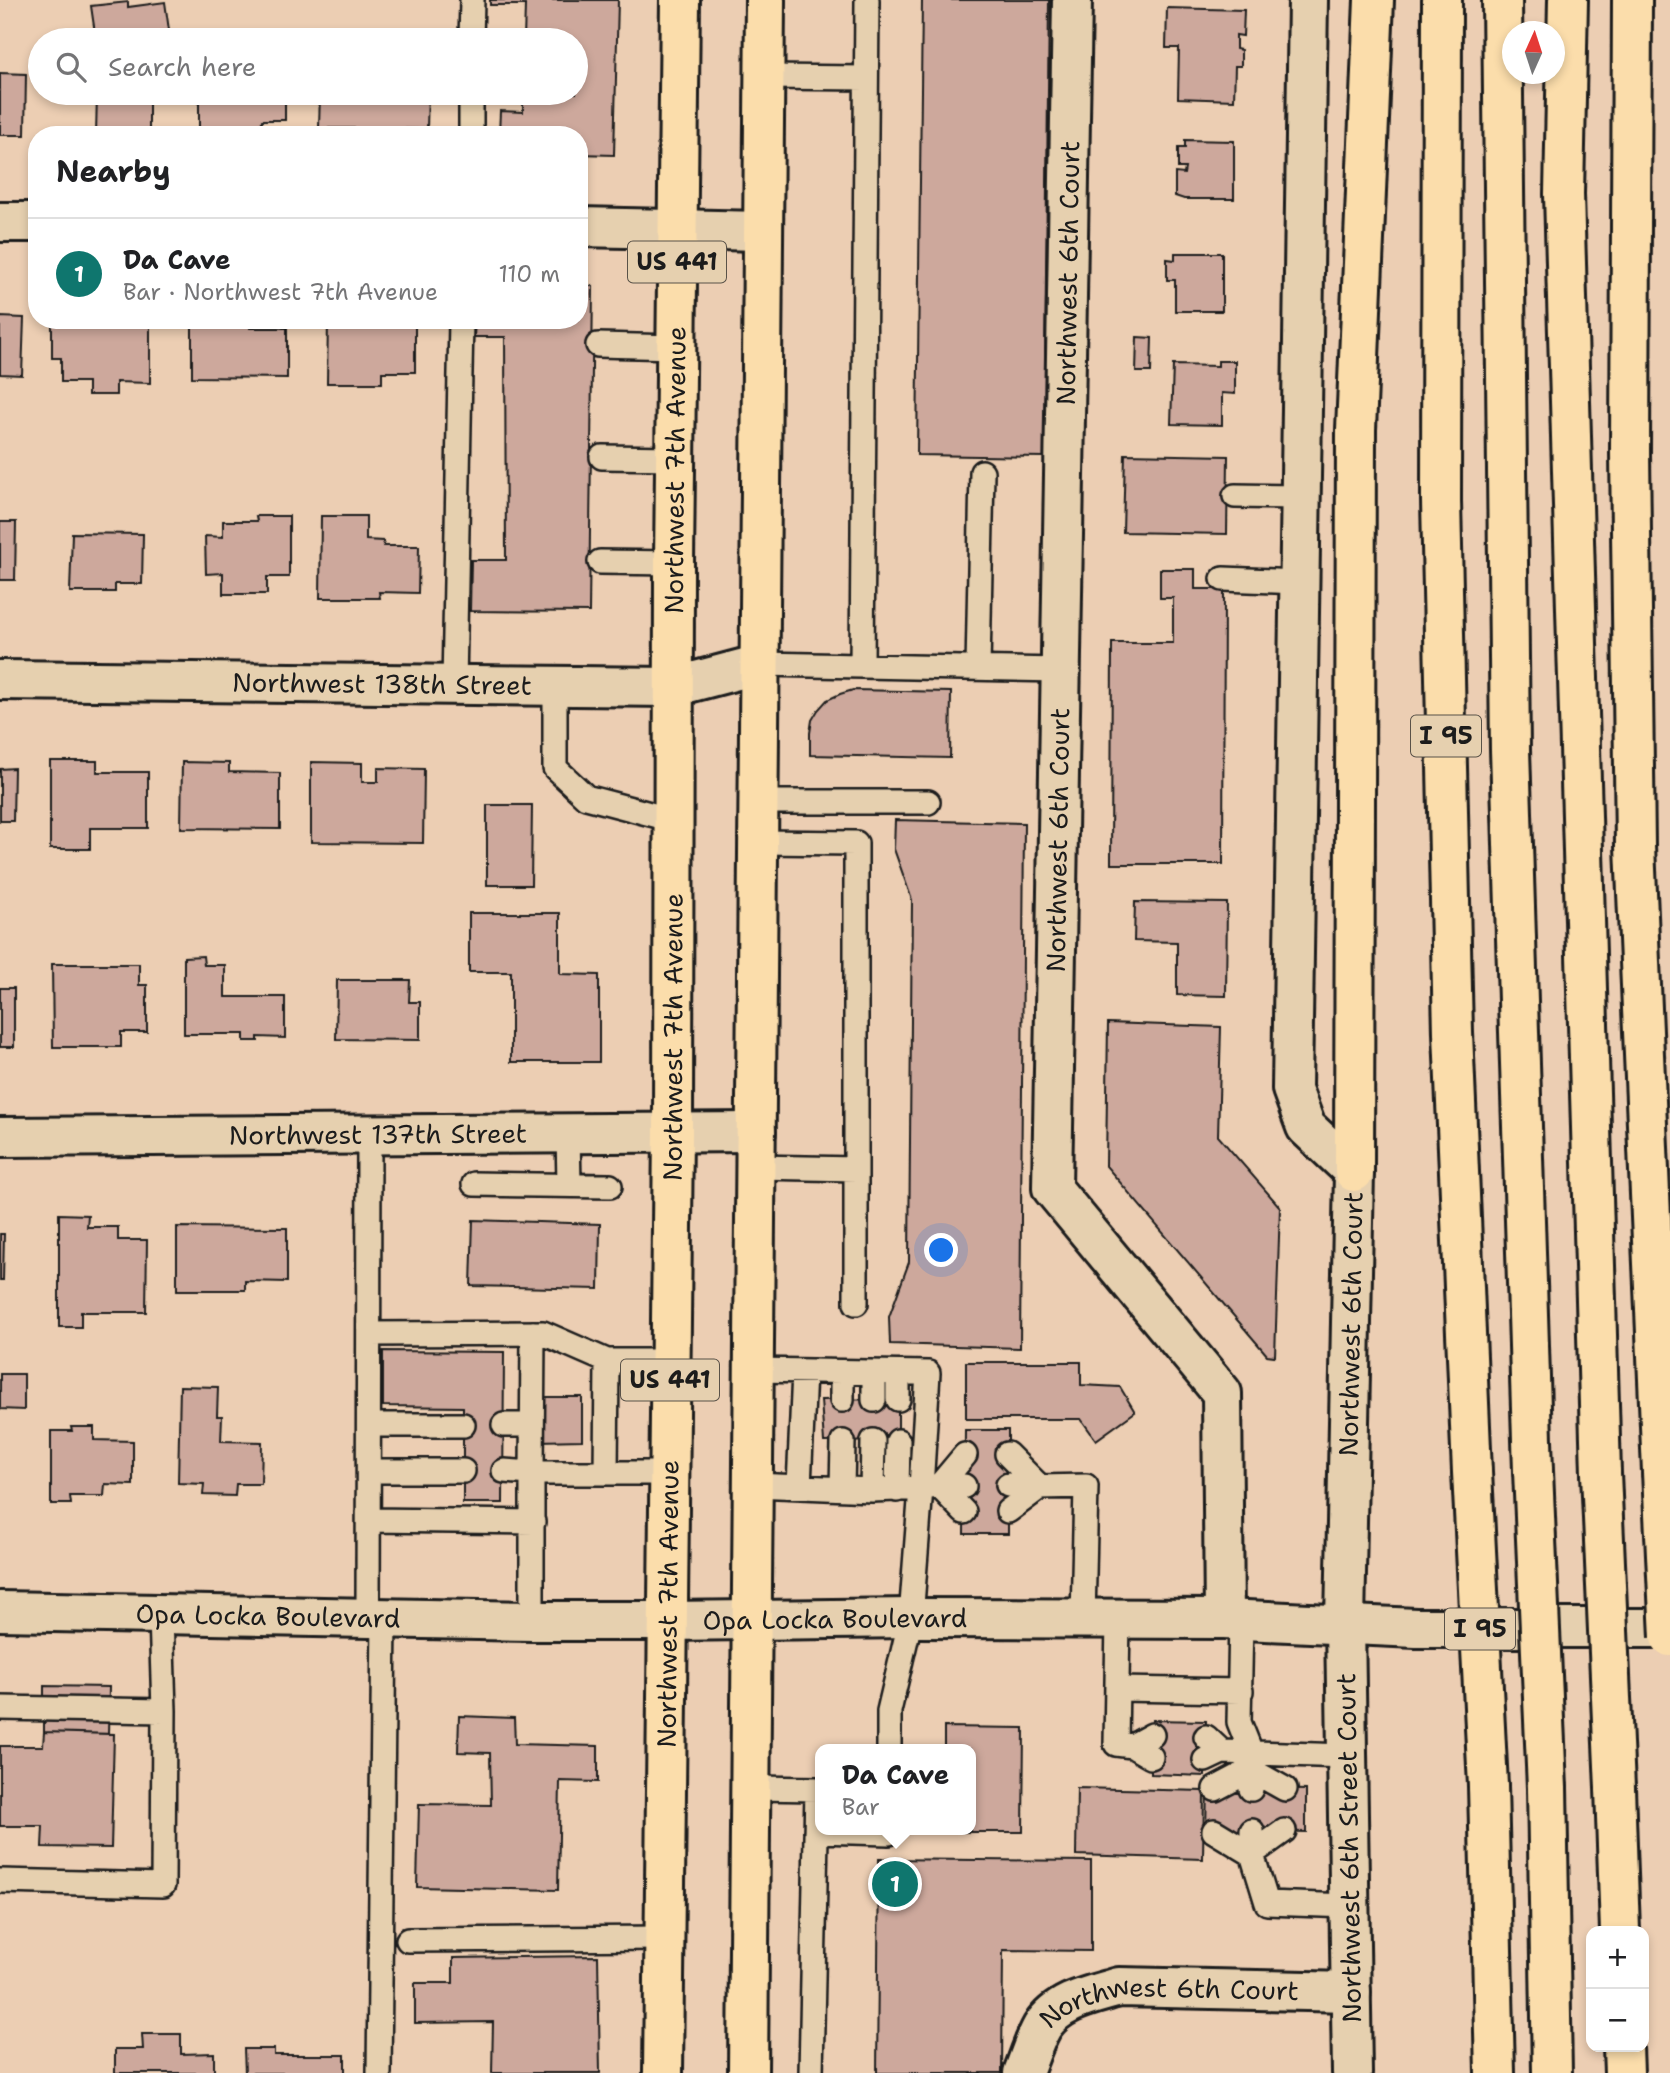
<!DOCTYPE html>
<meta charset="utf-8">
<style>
:root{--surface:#fff;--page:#f2f2f2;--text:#202124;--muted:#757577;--line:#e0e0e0;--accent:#0f766e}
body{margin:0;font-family:"Shantell Sans",sans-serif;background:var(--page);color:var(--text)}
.controls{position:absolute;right:21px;bottom:21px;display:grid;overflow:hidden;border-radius:14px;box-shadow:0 4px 10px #0003}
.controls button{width:63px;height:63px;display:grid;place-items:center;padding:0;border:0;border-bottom:2px solid var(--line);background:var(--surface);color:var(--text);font:35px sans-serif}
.compass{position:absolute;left:1502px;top:21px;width:63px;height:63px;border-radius:50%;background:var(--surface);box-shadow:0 4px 10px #0003;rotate:3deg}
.you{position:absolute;left:942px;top:1251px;width:24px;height:24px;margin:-18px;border:5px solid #fff;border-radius:50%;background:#1a73e8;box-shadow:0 0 0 10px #1a73e833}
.badge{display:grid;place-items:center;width:46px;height:46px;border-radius:50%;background:var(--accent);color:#fff;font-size:23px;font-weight:700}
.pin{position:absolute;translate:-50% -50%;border:4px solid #fff;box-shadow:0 2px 7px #0006}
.popup{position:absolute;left:815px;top:1744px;width:161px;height:91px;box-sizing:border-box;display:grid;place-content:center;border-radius:14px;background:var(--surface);filter:drop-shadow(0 2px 5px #0005);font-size:23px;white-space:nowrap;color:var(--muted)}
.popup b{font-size:26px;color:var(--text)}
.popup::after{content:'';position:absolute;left:50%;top:100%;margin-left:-14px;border:14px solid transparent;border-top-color:var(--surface)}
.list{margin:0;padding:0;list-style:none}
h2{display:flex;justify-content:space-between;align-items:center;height:91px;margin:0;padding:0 28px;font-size:30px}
h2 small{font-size:23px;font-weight:400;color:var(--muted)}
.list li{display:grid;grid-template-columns:46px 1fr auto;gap:21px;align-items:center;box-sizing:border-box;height:112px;padding:0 28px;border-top:2px solid var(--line)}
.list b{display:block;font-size:26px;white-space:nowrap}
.list p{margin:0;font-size:23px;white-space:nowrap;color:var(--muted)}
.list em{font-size:23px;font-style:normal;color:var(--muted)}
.icon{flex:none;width:38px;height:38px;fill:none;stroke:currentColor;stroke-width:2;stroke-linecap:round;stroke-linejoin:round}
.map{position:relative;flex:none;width:1670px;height:2073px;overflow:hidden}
.search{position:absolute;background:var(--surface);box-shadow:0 4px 10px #0003;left:28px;top:28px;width:560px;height:77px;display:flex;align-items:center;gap:18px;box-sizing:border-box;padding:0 24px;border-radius:38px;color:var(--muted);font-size:26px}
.panel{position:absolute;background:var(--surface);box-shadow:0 4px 10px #0003;left:28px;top:126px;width:560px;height:203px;border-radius:28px}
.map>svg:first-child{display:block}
</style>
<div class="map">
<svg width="1670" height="2073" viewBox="0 0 1670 2073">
<rect width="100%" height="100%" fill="#ecceb3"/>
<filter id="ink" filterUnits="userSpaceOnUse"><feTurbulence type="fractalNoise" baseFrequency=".0143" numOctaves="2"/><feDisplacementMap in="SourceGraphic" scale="14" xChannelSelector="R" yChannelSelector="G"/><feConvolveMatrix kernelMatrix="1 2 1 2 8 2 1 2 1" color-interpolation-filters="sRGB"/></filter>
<g filter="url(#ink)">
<path fill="#cda89c" stroke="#1c1c1c" stroke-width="2" d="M490,0H618L614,155L579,154V135H499L500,111L523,112V93H576V40H524L525,5H490Z
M922,0H1049L1044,457L917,455Z
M128,2V7L165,2L170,37L133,40H96L91,6Z
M1167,8L1244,10L1243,36L1236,35V49L1241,50V66H1235L1234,100L1178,98L1179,48H1166Z
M248,38H285V40H247Z
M0,73L26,74L25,135H0Z
M97,93H149V134L96,135Z
M199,93H285V120H262L261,130H225V135H199Z
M320,93H428L427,129L319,128Z
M1185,140L1234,141V199H1184L1175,196V173L1184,174L1185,168H1178V148H1185Z
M1175,253H1222V311H1175V280H1167V259L1175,260Z
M579,286H593L589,612L470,611L471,560H506L505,337H474L475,320H579Z
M0,317L24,318L22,375L0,374Z
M52,320L150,322V383L116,382V395H88V382H61V358H52Z
M192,320H250V328H287V378L192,377Z
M328,320H355V323L415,324V372H382V383H327Z
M1137,337L1152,338L1151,372H1136Z
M1218,361H1235V394L1222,393V425L1171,424L1173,365L1218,366Z
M1125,454L1228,456L1227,534L1123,532Z
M256,516H289V577H267V594H223V573L206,574L205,536L223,537V521H257Z
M321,516H366V540L383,541L384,546H419L418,593L379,592L380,598H320Z
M0,522H16L15,580H0Z
M72,533L143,534L142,584H115V592H70Z
M1160,569H1195V589H1224L1223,864H1111L1112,643H1173V598H1160Z
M853,690L951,692L950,758L810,755V733L812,720L818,710L827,700L840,694Z
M50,761H97V772H148V828H90V849H50Z
M182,762L229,763V772L280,773V829L181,828Z
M311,762L362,763V782H378V768L424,769L423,843L311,842Z
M14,768L13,821H0V769Z
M487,805H532L531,885H487Z
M895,820L1024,823L1020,1348L890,1344L889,1317L909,1262L912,900L894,849Z
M1135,902L1227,903L1226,996L1177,995V942L1134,941Z
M469,913H560V974L599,975V1062H511V972H469Z
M203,956L204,965H225V997H285V1038L258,1037V1041H244V1034H184V957Z
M52,964H139V985H147V1032H121V1047H53Z
M337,980H410L409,1002H420V1040L336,1039Z
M0,988H14V1047H0Z
M1108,1023L1221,1027L1218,1136L1280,1207L1275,1356L1267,1355L1106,1166Z
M59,1214L88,1215L87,1227H118V1240H147L146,1312H81V1327H59Z
M473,1220L600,1224L599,1289L471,1286Z
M177,1227L287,1228V1282L245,1281V1290H177Z
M0,1234H4L3,1280H0Z
M383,1351L504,1352L503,1503H463V1407L383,1406Z
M966,1362H1081V1385L1120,1387L1135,1412L1096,1440L1081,1419H966Z
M0,1374H24V1410L0,1409Z
M180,1386L218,1387L217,1416H222L221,1441L262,1442L261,1484H236L235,1496L203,1495L204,1484L178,1483Z
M538,1397H582V1440L538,1441Z
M898,1399V1441L824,1442L821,1400Z
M71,1427H94V1440L133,1441V1485L105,1484L104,1496H70L71,1504H51V1431H72Z
M965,1430H1008V1534H964Z
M44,1686L109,1687L108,1734L44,1732Z
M459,1716L514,1718L515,1744L598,1746V1782L560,1781L558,1890L417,1887L419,1804L491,1805L490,1753L458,1752Z
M1152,1720L1206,1721L1205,1776L1151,1774Z
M944,1727L1024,1728L1023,1832H943V1830H970V1749H944Z
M44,1732L114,1734L111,1848L42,1847L43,1826H0V1746H43Z
M1077,1788L1204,1791L1203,1859L1076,1855Z
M1207,1788L1306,1790V1832L1206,1830Z
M879,1859L1091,1861V1951L1003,1950L1002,2073H877Z
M598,1956L600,2073H492L493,2022L415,2023V1983H453V1958Z
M142,2034H181V2054L214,2053V2073H115V2049H143Z
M244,2049H274V2055H345V2073H245Z"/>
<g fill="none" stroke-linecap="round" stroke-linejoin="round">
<defs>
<path id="service" d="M471,40L472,0
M765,77L866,78
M471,135V93
M598,345L676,347
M602,457L675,458
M1235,496L1301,497
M600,562L674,563
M1223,579L1299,582
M760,664L1061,670
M862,666L867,0
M978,668L982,472
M454,685L461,320
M555,686V768L586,797L673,820
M759,802H928
M758,842L856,843V1303
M568,1133L569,1185
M756,1167L856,1169
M474,1184L610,1186
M369,1334L543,1333L607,1361H670
M607,1361L606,1473H670
M842,1372V1400
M874,1373V1400
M898,1399V1374
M370,1425H463
M504,1425H532
M1007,1454L1040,1487
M369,1471H463
M504,1471L532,1473L533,1333
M753,1485L872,1490L921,1488L928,1373L754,1370
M1008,1485L1040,1487L1086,1486L1083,1619
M799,1487L804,1371
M842,1488L843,1442
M872,1490L873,1441
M897,1490L898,1441
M1008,1511L1040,1487
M964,1512L939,1486L965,1455
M369,1520L533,1522
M368,1618L369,1134
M1118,1619L1116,1744L1132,1746
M1241,1619L1239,1722L1251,1752V1789
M532,1621V1473H606
M1117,1689L1241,1691
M0,1708L164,1711
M889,1749V1711L911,1618L921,1488L939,1486H964
M1222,1752L1347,1756
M1151,1757L1132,1746L1152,1735
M1205,1760L1222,1752L1206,1737
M750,1788L817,1789L811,2073
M1215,1789L1251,1770L1285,1789
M816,1831L889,1833V1830
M1214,1831L1252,1854L1284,1831
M1252,1831V1854L1267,1903L1349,1906
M0,1881L163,1885L164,1711L161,1615
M408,1940L664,1938
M379,2073L384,1619"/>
<g id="minor">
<path d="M1072,0L1052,1188L1222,1393L1224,1619"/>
<path d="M1308,0L1292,1089L1306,1127L1354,1172"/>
<path d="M0,222H37"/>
<path d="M579,227L763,231"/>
<path id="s1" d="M0,680L673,687L760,664"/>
<path id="s2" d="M0,1137L756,1132"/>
<path id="s3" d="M1023,2073C1029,2058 1034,2041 1042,2027C1058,2001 1092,1995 1119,1987L1351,1992"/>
</g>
<g id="secondary">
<path id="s4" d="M0,1611L532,1621H667L911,1618L1224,1619L1416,1628H1670"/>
<path id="s5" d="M1352,2073L1345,1623L1354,1172"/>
</g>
<g id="primary">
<path id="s6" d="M663,2073L673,1132L674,563L680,0"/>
<path d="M748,2073L765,0"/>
</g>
<path id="motorway" d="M1442,0L1441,501L1453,1033L1472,1472
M1502,0L1510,750L1533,1471
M1568,0L1564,194L1601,1473
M1632,0L1630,453L1635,846L1662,1472
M1354,1172L1356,430L1374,0
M1488,1786L1495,2073
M1547,1788L1552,2073
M1615,1788L1620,1931
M1623,2047L1624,2073"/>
</defs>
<use href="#service" stroke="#1c1c1c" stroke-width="28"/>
<use href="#minor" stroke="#1c1c1c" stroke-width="44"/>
<use href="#secondary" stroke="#1c1c1c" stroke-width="44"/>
<use href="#primary" stroke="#1c1c1c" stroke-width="44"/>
<use href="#motorway" stroke="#1c1c1c" stroke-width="44"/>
<use href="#service" stroke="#e6d0af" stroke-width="23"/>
<use href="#minor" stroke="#e6d0af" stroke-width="38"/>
<use href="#secondary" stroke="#e6d0af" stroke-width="38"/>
<use href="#primary" stroke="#fbddab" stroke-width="38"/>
<use href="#motorway" stroke="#fbddab" stroke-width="38"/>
<defs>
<path id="motorway-bridge" d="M1533,1471L1547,1788
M1472,1472L1488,1786
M1662,1472L1670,1637
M1601,1473L1615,1788"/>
</defs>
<use href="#motorway-bridge" stroke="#1c1c1c" stroke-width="44" stroke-linecap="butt"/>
<use href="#motorway-bridge" stroke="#fbddab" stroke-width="38"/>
</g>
</g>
<g text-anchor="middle" stroke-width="7" stroke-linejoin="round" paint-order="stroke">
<g fill="#e6d0af" stroke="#595248" stroke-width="2">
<rect x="628" y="241.5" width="98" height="41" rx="5"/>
<rect x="1411" y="715.5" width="70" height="41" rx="5"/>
<rect x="621" y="1359.5" width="98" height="41" rx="5"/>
<rect x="1445" y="1608.5" width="70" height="41" rx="5"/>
</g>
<g font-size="24" font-weight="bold" fill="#1c1c1c">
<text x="677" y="270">US 441</text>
<text x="1446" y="744">I 95</text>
<text x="670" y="1388">US 441</text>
<text x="1480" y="1637">I 95</text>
</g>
<g font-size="26" fill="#1c1c1c" stroke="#e6d0af">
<text transform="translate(1068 273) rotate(-89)" y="9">Northwest 6th Court</text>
<text dy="9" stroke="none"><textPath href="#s6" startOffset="1603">Northwest 7th Avenue</textPath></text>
<text dy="9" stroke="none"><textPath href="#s1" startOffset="382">Northwest 138th Street</textPath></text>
<text transform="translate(1058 840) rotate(-89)" y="9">Northwest 6th Court</text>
<text dy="9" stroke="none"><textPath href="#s6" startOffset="1036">Northwest 7th Avenue</textPath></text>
<text dy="9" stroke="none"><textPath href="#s2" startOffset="378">Northwest 137th Street</textPath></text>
<text dy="9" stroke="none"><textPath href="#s5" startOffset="749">Northwest 6th Court</textPath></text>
<text dy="9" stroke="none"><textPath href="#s6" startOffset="469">Northwest 7th Avenue</textPath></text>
<text dy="9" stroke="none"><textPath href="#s4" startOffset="268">Opa Locka Boulevard</textPath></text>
<text dy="9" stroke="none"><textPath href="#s4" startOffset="835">Opa Locka Boulevard</textPath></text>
<text transform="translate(1349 1848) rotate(-91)" y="9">Northwest 6th Street Court</text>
<text dy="9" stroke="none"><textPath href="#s3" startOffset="186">Northwest 6th Court</textPath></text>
</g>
</g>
</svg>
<div class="controls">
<button>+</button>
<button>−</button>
</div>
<svg class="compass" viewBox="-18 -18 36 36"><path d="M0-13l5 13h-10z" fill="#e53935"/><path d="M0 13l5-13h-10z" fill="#757577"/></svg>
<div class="you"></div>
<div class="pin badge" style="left:895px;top:1884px">1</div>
<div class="popup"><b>Da Cave</b>Bar</div>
<div class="search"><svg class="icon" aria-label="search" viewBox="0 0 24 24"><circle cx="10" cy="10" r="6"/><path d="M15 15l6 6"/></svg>Search here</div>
<section class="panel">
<h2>Nearby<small></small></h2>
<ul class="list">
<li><span class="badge">1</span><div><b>Da Cave</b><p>Bar · Northwest 7th Avenue</p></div><em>110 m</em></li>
</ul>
</section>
</div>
